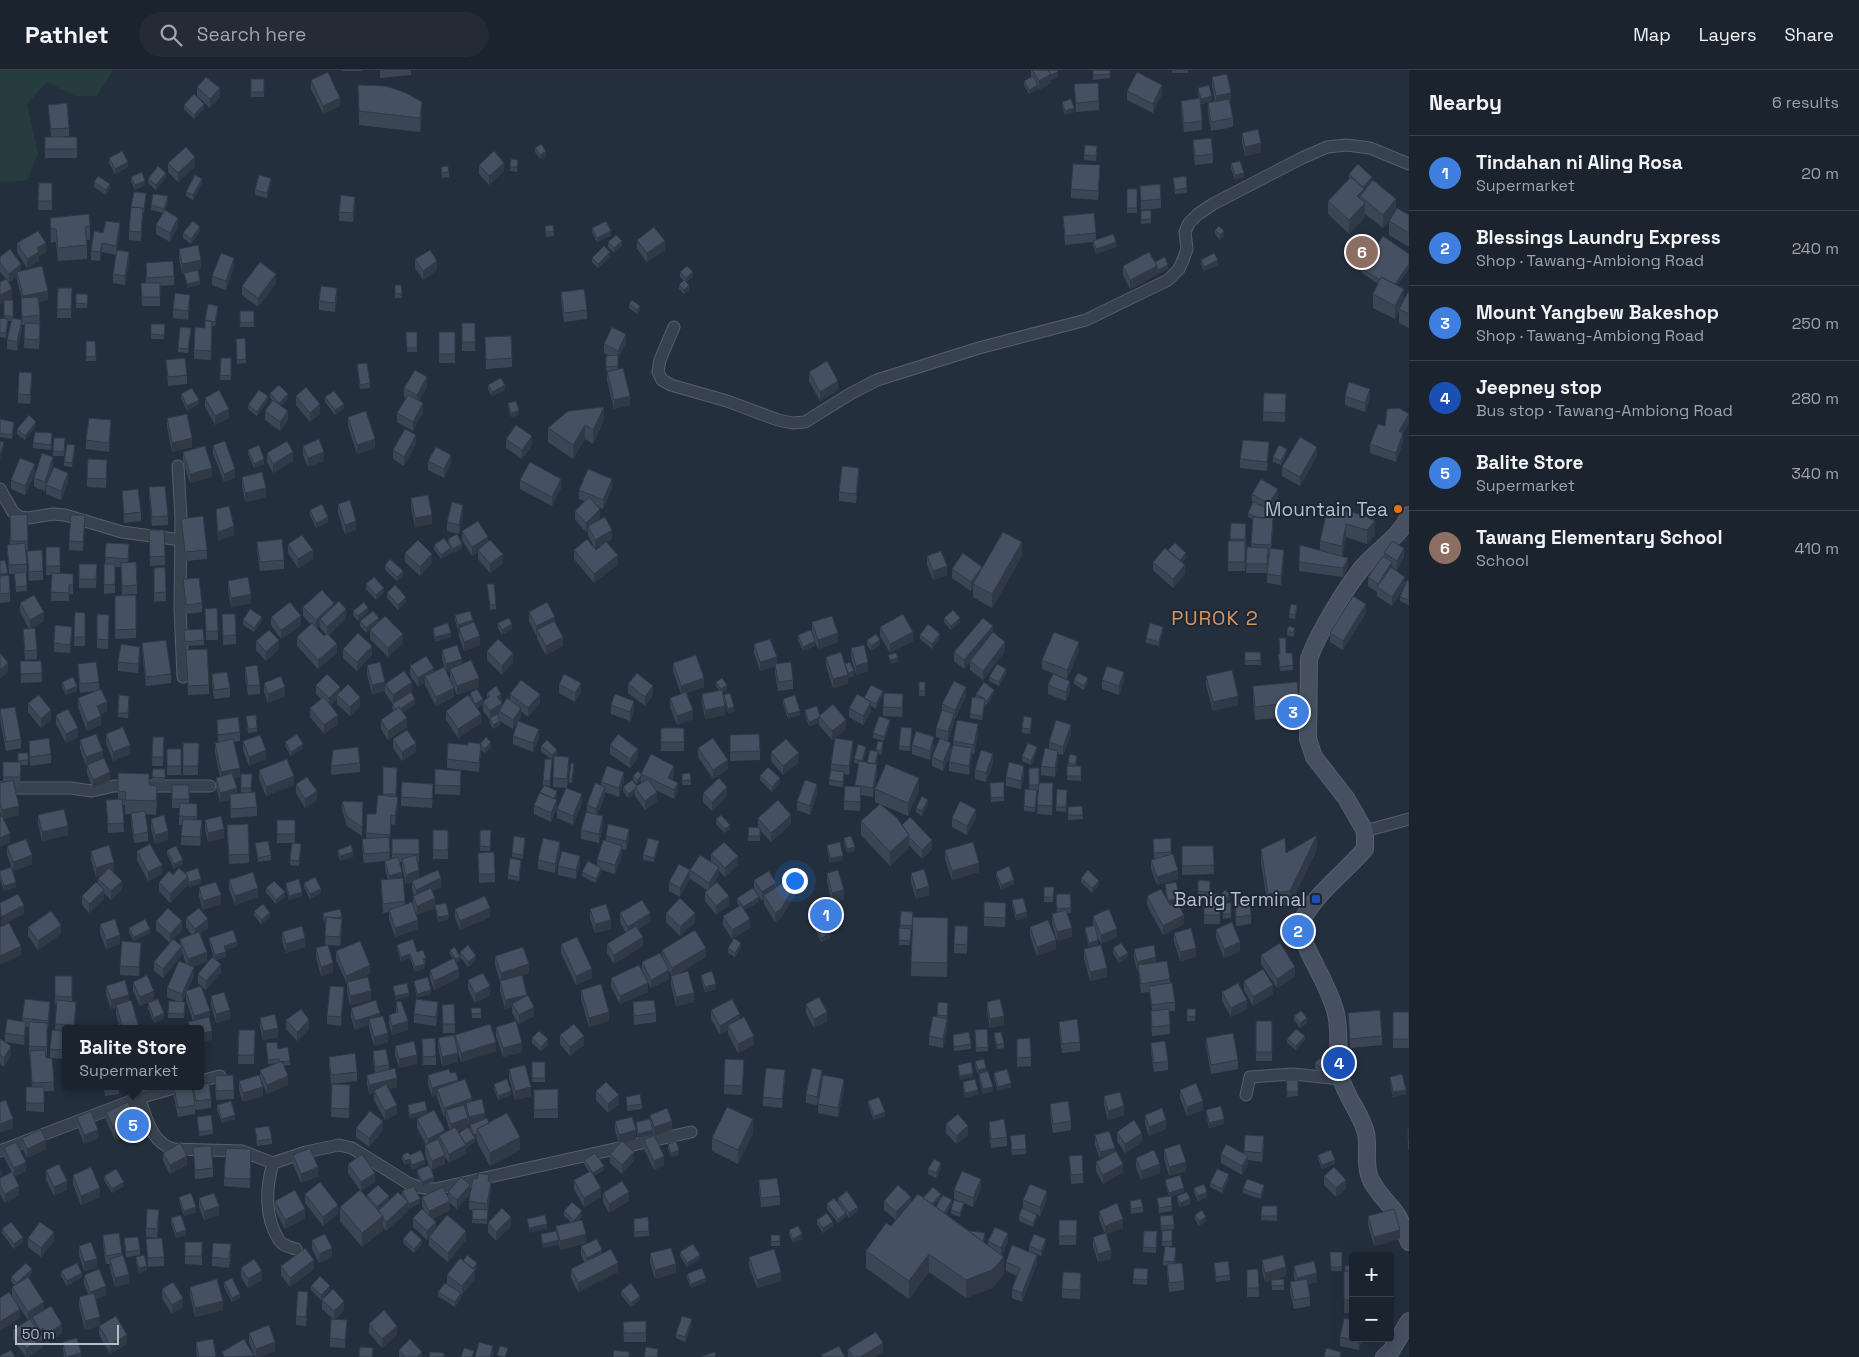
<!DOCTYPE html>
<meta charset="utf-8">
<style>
:root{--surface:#1b232e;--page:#242b36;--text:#f1f3f6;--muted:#a0a4aa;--line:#39404a;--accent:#8ab4f8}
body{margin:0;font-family:"Space Grotesk",sans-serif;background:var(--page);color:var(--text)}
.controls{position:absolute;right:15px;bottom:15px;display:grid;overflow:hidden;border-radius:5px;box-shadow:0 5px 20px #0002}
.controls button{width:45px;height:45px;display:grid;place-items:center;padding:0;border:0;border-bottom:1px solid var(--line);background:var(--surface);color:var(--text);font:25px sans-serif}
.scale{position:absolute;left:15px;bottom:12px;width:104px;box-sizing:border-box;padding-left:5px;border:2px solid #b4bcc9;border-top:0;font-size:14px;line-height:18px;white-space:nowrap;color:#b4bcc9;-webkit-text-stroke:4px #1d2633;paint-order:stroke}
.you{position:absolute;left:794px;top:810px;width:18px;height:18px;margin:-12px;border:4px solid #fff;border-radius:50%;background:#1a73e8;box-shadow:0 0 0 8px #1a73e833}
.badge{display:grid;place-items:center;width:32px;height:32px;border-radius:50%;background:var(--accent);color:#fff;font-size:16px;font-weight:700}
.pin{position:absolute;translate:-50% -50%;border:2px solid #fff;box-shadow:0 1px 5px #0006}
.popup{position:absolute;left:62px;top:955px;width:142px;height:65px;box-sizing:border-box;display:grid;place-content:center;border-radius:5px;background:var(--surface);filter:drop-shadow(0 1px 4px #0005);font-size:16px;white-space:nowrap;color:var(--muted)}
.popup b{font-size:19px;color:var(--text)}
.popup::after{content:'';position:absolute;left:50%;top:100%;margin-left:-10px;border:10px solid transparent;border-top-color:var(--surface)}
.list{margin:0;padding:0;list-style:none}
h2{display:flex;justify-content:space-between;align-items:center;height:65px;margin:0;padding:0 20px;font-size:21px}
h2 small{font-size:16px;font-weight:400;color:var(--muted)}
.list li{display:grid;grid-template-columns:32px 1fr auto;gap:15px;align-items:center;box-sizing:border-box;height:75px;padding:0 20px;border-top:1px solid var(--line)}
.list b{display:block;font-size:19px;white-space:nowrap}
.list p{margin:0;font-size:16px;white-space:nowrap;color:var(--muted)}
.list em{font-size:16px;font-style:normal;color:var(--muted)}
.icon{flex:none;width:28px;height:28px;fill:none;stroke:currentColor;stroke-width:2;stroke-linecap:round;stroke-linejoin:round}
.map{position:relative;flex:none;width:1409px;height:1287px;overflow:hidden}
header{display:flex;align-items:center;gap:30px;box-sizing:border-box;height:70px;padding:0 25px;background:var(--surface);border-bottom:1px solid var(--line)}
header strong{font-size:24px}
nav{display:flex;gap:28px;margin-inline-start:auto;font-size:18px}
.search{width:350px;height:45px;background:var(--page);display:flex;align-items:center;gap:12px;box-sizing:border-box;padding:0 18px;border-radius:28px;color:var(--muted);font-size:19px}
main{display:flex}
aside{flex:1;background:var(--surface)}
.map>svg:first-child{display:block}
</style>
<header>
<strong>Pathlet</strong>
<div class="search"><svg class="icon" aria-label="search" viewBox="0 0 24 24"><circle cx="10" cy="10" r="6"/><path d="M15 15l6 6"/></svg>Search here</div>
<nav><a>Map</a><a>Layers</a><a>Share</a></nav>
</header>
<main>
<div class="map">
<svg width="1409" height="1287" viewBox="0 0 1409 1287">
<rect width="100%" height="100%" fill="#242f3e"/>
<path fill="#263c3f" d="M0,0H113L97,26H75L47,12L27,34L38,84L27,110L0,113Z"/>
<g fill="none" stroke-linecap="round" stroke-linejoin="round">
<defs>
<path id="minor" d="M674,257L660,290L658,302L662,310L671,315L727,331L778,350L792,353L805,352L850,324L877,310L979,278L1086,250L1168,210L1179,199L1183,190L1187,179L1185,162L1189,153L1198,144L1213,134L1302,88L1327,77L1347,75L1370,78L1409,94
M178,396L181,448L180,538L183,607
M0,419L13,442L20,447L28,448L53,444L65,445L122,462L181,470
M0,718H71L92,721L114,716H210
M1365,761L1409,749
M200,1011L220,1006
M1246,1025L1250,1007L1293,1004L1341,1009
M139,1028C147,1048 150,1071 173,1079L242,1081L273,1093L306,1082L339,1075L352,1078L408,1113C417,1117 424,1119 435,1119L691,1062
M0,1081L139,1028L181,1016
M273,1093C266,1117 264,1147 279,1170C283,1176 290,1177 296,1179"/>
<path id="secondary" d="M1409,445C1401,467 1374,482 1361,499C1344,521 1318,563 1309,589L1308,669L1314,687L1346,728L1365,761V779C1344,803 1316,823 1301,852C1303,860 1303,870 1307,878C1316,898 1329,918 1335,940C1342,962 1335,986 1341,1008C1346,1027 1361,1043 1366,1063C1369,1078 1364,1093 1370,1108C1376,1122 1386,1130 1395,1142C1402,1151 1405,1161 1409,1172
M1384,1287L1391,1281L1409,1251"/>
</defs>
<use href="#minor" stroke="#565f6c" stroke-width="13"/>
<use href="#secondary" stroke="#565f6c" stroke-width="18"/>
<use href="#minor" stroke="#38414e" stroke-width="11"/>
<use href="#secondary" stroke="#465061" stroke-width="16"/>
</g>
<path fill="#3b4654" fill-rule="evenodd" d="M341,0H363V1H341Z
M380,0H411V5L380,8Z
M1031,0H1057L1058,7L1051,10V13L1039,20L1038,18V19L1029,24L1024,15V11L1031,7Z
M1093,0H1110V8L1093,10Z
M1172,0H1188V3H1172Z
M1212,7L1231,32H1230L1233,48V57L1211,61L1208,42V33L1215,31L1212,16Z
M251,9H264V27H251Z
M311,10L340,36L323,44L311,19Z
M1074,14L1099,31V40L1076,42Z
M358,15L422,45L420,62L359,55Z
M197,17L220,27L210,38L197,26Z
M1198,18L1212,31L1201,34L1202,60L1184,62L1181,40V31L1199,29L1198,22Z
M1127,21L1162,24L1153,43L1127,30Z
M1062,32L1074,42L1065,45L1062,36Z
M48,35L69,58V66L61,67H77V88H45V67H51Z
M184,35L204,38L194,49L184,39Z
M1242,63L1261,82L1245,86L1242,72Z
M1193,70L1213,84V93L1195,95L1193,79Z
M535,78L546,86L540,89L535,82Z
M1097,81L1096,91L1084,90V85Z
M109,88L128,97L115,104L109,93Z
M511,89L518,90L517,102L510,101Z
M168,93L195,96L178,112L168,102Z
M1231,93L1244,107L1235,110L1231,98Z
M479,95L504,101L489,115L479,104Z
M441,97L449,102V107L442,108Z
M1100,104L1098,130L1071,128V119Z
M1349,104L1372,111L1396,141L1409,145V177L1389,165V151L1392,147L1383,158L1365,144V147L1349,164L1328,144V131L1349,109Z
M1186,106L1187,123L1175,124L1173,108Z
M131,107L145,115L135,120L131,111Z
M166,107L156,120L148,113V109Z
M94,112L110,118L106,125L94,117Z
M39,113H52V140H38Z
M202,113L193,130L186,126V122Z
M271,113L267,128L255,125V120Z
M1140,116L1161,129V138L1141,140Z
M1127,119H1137V143H1127Z
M146,128L144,143H143L141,171L129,170V161Z
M168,131L165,140L178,157L170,172L156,164V155L163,143L151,140V135Z
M355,136L353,152L339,151V142Z
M1151,140V153L1141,154V141Z
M1063,146L1096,163V170L1116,177L1096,184L1093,175V172L1065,175Z
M50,148L90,156V170H87V189L58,191L56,172L51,173Z
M553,155L554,166L546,167L545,156Z
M592,158L611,166L597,172L592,162Z
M1215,160L1224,166L1220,170L1215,164Z
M200,161L191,174L183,168V163Z
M120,162L116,185L102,182L100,191L91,190V181L103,163Z
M637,170L665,180L647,192L637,179Z
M608,172L622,176L614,183L608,177Z
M17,173L46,182L39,186V191L27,198L17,182Z
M179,179L201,199L182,203L179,188Z
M1409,184V199L1397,215L1404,230L1409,223V258L1399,253V241L1395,249L1373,238V224L1378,214L1361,202V198Z
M0,187L21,201L48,230L39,232L40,263L39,279L24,278L25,255H22V259L17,281L7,279V270L11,251H8L6,268L0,267V248L4,249V232L0,234V212L6,209L0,202ZM17,206V211L22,228H21V237L22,250L13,248V230H9L12,228L9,212Z
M610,187L598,198L592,192V188Z
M415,189L437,200L423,210L415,198Z
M1201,190L1218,195L1204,201L1201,194Z
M129,191L125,215L113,213V204Z
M1155,192L1168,199L1158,204L1157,201V205L1130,219L1123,205V196Z
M146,193L174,206V215L160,216V236H142L141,213H146Z
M234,197L226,220L212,215V206Z
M680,202L693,206L686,212L689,220L684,224L679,219V215L684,211L680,207Z
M276,213L258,237L242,225V216Z
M395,215H401L402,228H395Z
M58,218H72L71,248H57Z
M561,222L587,240V249L564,252L561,231Z
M76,224H88L87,238H76Z
M337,227L335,242L319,240V231Z
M190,234L188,250L173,248V239Z
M629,234L640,240L637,244L629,238Z
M218,240L215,256H212L211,290L194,289V280L205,258Z
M240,241H254V257H240Z
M462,253H475V281H462Z
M151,254H165L164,269H151Z
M406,262H417V282H407Z
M439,262H455V293H439Z
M191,263L188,283L178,282V278Z
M485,267L512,288V297L486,299Z
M245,268L246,293L237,294L236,269Z
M86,271H95L96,291H86Z
M626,273L618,289V299L630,335L614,339L607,311V302L608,301H606V286H609L604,283V274Z
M221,288H231V310H220Z
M166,290L187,305V314L168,316Z
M357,294L370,313V318L360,319Z
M809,302L838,320L820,331L809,311Z
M32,312L30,334L18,333V324Z
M488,315L505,320L492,326L488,319Z
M427,316L419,331L423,342L413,361L397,352V343L406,328L404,327V318Z
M270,323L288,329L280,336L288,350L280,361L265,350V341L272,330L270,328Z
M1264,323L1286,324L1285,352L1263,351Z
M181,324L199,334L187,341L181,328Z
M296,326L320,343L310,352L296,335Z
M1345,326L1370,328L1365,342L1345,335Z
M325,327L344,338L335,345L325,332Z
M205,328L229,348L215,355L205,337Z
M268,331L257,346L248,339V335Z
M508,333L519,345L511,347L508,337Z
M1409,343V353L1403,363V372L1396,392L1370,383V374L1385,356Z
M348,347L375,378L357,384L348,356Z
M167,348L192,377L172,382L167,357Z
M0,349L14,356L12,369L0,367Z
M604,350L593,374L585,369L573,389L548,372V358Z
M36,356L25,370L17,364V359Z
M111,359L109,382L86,379V370Z
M52,368L51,380L33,378V373Z
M506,369L532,375L522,389L506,378Z
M65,373L64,386H53V381Z
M416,374L404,396L393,389V380Z
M213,375L235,408L224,412L213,384Z
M303,376L324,391L308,397L303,385Z
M75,380L72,397L64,396V392Z
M248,380L264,394L254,398L248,384Z
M1269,381L1267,401L1240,398V389Z
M183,382L212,407L190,413L183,391Z
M267,383L293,391L273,403L267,392Z
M1287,383L1281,395L1273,392V387Z
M1317,386L1300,416L1282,406V397Z
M428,391L451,394L444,408L428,400Z
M53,396L49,409L68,412L61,430L46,424V417L45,421L34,417V408Z
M107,399L106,418L87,417V408Z
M35,403L25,425L11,419V410Z
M242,407L266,427L245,432L242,416Z
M859,407L856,433L839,431V422Z
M520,410L561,418L552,436L520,419Z
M149,417L168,446V455L152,456L149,426Z
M612,418L603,439L598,437L600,448L597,451L612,469L607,472L618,494L594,513L574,489V480H596L604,474L595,479L588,465V460L586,462L575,450V441L585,431L579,429V420Z
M122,421L141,442V451L124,453Z
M1252,424L1278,428L1269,442L1267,448L1273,457L1271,479L1284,489L1281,515L1267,513V503H1246L1247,477H1251L1253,449L1248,447V443L1253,433L1252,432ZM1268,484H1269L1267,500Z
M411,428L432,454L415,457L411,437Z
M338,434L356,460L345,464L338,443Z
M1328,436L1375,465L1367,474L1346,467L1342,486L1348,496L1343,507L1299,501V492L1320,480V471Z
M216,439L234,465L218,471Z
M310,440L328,452L316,458L310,445Z
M27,444L28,480H26L27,503H26L27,521L16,522L14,504H9L7,475H10V445Z
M463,444L459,464L447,461V452Z
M181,449L207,480V489L185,491L181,458Z
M1231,453L1246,463L1245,501H1228V471H1230Z
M85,454L83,481L69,480V471Z
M149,460H164L165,495L150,496Z
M462,461L488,471L503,493L490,503L478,489V482L472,486L462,470Z
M448,469L462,479L452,483L451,480V483L441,489L434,479V475L448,474Z
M257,472L284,490V499L260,501L257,481Z
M106,473L129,474L128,492L137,515V524L122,525L121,497H115V523L104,524V494H105Z
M288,474L313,489L298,498L288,483Z
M46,477H60V503L73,504V524H69V531H51L52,505H46Z
M1168,480L1186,488L1182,492L1185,504L1173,518L1153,500V492Z
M27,481L43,501V510L29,511Z
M405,483L432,493L420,506L405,492Z
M1384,483L1404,487L1397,500L1392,497V499L1405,515L1409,511V535L1400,531V527L1403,519L1392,536L1377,526V522L1368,516V507L1384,487Z
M927,486L947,505L933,510L927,495Z
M1022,486L992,538L973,527V517L971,521L952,508V499L982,497Z
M0,491L10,523V532L0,533Z
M97,494L96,518H79V509Z
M385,495L403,506L397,511L385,500Z
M165,497L166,531L154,532V498Z
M183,509L202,533V542L186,544L183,518Z
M228,511L251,533L231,537L228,520Z
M366,514L384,522L376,530L366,519Z
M487,514L496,535V539L490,540Z
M387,523L406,531L398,540L387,528Z
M136,525V568L115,569V526Z
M20,533L44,551L30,559L37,580V589L25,590L23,559H29L20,542Z
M334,535L346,548L329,565L337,583L318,599L297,576V567L311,554L303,546V537ZM320,556V558L326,564L324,566L317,558Z
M205,539L218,561V570H206Z
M1297,539L1295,549L1289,548V544Z
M353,541L368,542L358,551L353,545Z
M75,542L85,543V576H74Z
M529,542L555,552L563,576L546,585L537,569V565H536L529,551Z
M1366,543L1343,580L1330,572V563Z
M97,544L109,545L108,579L97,578Z
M222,544L236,565V574L223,575Z
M455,545L473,552L480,575L464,581L459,567V559L458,560L455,550Z
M271,547L301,555L281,569L271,555Z
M944,548L960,552L951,560L944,552Z
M243,550L262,551L254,562L243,555Z
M360,551L379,552L366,563L360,556Z
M812,552L838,572L818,579L815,572V576L803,581L798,570V565L814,568L812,561Z
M498,553L512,559L502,565L498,558Z
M880,557L913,571L890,583L880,566Z
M433,558L451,567L435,572L433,562Z
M370,560L403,573L388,587L370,569Z
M1287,560L1295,563L1293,567L1287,565Z
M1163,561L1159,576L1146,573V568Z
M993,563L1005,581L983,610L970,600V592L964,599L954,591V582Z
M184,565L204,570V575L185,576Z
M920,565L940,568L932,579L920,569Z
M72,566L70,583L54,582V573Z
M867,570L880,575L871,581L867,575Z
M256,571L279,579L266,591L256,580Z
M142,573L171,604V613L146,616L142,582Z
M754,574L793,610V619L778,621L775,603V596L760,601L754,583Z
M851,578L868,601L856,605L851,587Z
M343,579L372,585L357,601L343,588Z
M186,580L209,615V624L188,625Z
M442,580L462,594L479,617L457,625L450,608V601L446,602L442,589Z
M487,581L513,592L502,605L487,590Z
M1079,581L1067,609L1042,599V590Z
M1245,582H1260L1261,595H1245Z
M1286,583L1293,595V600L1280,601L1278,584Z
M140,586L138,603L118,601V592Z
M826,587L845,595L854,606L848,608V606V614L833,618L826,596Z
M20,591H41L42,612L21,613Z
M673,593L704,617L687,623L693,649L677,655L670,637V628L681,624L673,602Z
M78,594L99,612V620L107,641L100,644L101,655L87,661L78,637V628L95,621L80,623L78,603Z
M367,595L385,614L412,621L395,632L415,634L403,642L407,657L388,670L381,659V650L394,641L392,638L393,634L385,623V621L372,624L367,604Z
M410,596L434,602L454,627L436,636L425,615V612L418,617L410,605Z
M245,597L260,615V624L248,625L245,606Z
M212,604L230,618V627L214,629L212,613Z
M1006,604L999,616L989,611V607Z
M1206,606L1238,635L1213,641L1206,615Z
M1074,610L1088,613L1084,620L1074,614Z
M1102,610L1124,611L1119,625L1102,619Z
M62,612L77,621L66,625L62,616Z
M716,612L727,620L722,622L724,628V625L734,641L728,643L725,633V645L705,649L702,633V624L719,620L716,616Z
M919,612H925V626H919Z
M264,613L285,626L268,633L264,622Z
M559,614L581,622L575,632L559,623Z
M628,614L653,625L645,636L628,623Z
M316,615L340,622L360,636L350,646L337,634V629L330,635L338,654L324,664L310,647V638L321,629L316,624Z
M1048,615L1070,620L1066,631L1048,624Z
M1253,616L1299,632V646L1255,650L1253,629Z
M883,621L876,639L871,636V641L863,655L849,647V638L864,629Z
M470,623L483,631L487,628V623L501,624L502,636L510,631V624L540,633L528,647L521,641V647L513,659L500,651V655L493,659L490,653V650L483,641V634L477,638L481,653L458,668L446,650V641L470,628Z
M976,624H994L987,635L985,634L982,650L970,648V644L976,628Z
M119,625L129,626L128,648L118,647Z
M966,626L955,649H954V653L948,671L936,667V658L942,640V634Z
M783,629L800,645L788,649L783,633Z
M28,633L51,649L41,658L28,642Z
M903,633L902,647L883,646V637Z
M611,635L634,640L630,651L611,644Z
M0,639L21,669V678L6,681L0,649Z
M805,640L820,646L846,659L832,670L819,655V653L809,656L805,644Z
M56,645L78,667L66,673L56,654Z
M246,646L257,658V662L248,663Z
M217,650L240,662V671L234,672L240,707L233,708L237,723H246L241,722V704H252L251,722L257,737V746L231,748L230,730L220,732L216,717V708L220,707L215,682V673L218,672Z
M1032,652L1030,664L1022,663V658Z
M890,654L884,671L873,668V663Z
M661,658H684V681H661Z
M912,662L910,681L899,680V676Z
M978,663L974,684H972L969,705L949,701V692L951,684L943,701L932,696V687L951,680L953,675V671Z
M106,664L130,684L113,691L106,673Z
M1071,664L1063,685L1058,684V690L1055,707L1041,705V696L1049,679V672Z
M730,665L760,681V690L730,691Z
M513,666L539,668L533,682L513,674Z
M153,667L164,676L163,696H152Z
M393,669L416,682L402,691L393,678Z
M80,670L103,689L110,711L93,718L87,704V696H86L80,679Z
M29,671L51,684V693L30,696Z
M243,671L266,689L249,696L243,680Z
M285,672L303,678L291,686L285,676Z
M468,672L491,677L485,683L481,680L479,702L447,698V689L468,675Z
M183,673H199L198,705H183Z
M610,675L638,688L630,698L610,684Z
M912,675L934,676L930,690L912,684Z
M541,676L557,684L555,686L569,696L567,718L553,717L554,687L552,689L550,716L543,715V711L551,689L541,681Z
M883,677L881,685L878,684L876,694L877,703L873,727L861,725L860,741L844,740V731L855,717L859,694L854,693V689L866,681L863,692L867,693L876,681V679Z
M698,678L728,699L713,709L698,687Z
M167,679H181V705H167Z
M853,680L849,705L844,704L843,717L829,715V710L831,700V694Z
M1037,681L1031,695L1022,691V686Z
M771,682L799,692L783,705L771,691Z
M18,683H28V695H21L20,716H14L19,745L3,749L10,772L0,742V713L3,712V692H18Z
M1077,691L1076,696H1081V711L1067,710L1068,692Z
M360,693V702L331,705V696Z
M993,693L986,712L975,709V700Z
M383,697L397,698L396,727L398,736L395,755L391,754L389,774L390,789L392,788V769H419V792H418L419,808L441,817L432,821L435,835L449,849L438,852L435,838L417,845L413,835V826L414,825L412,820V812L406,814L402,798V792H399L402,808L405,834L418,859L395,867L389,849V842L383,843L381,819V810H388L385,799V791L364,793L362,778V769H366V763L376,744L383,726Z
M574,698L572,713H569V708Z
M1029,698L1039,713L1053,722L1052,745L1037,744L1038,720H1031L1037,725L1035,742L1024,741V736L1029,720Z
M153,699H165V712H152Z
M259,700L294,715L266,726L259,709Z
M118,703L149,716L157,729L156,745L145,744L148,762V771L134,773L131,752V744H125V735H122L124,762L108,763L106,730L118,729Z
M690,703L691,715H682V704Z
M641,704H674L672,710L678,722L674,729L656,720L657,731L645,740L635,726V723L628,728L623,721V717L637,716L641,713V711L637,714L633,710V706Z
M1024,705L1021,719L1006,716V707Z
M760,706L780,713L772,722L760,710Z
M461,709L460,725L435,724V715Z
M624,711L619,727L605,722V726L597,745L603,755L599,773L581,769V760L587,743V735L601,716V712Z
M1004,712V731L991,732L990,713Z
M296,714L317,730L305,738L296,723Z
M172,715H189V734H197V750L202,759L200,776L181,775L182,755H179V738H172Z
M875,719L919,721L908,746L875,732Z
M1057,719L1067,720L1066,742L1056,741Z
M433,723L432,738L401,736V727Z
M703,723L727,726L712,741L703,732Z
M817,723L810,745L797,740V731Z
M557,726L555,730L551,752L534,744V735Z
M342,731L363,741L362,766L347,756L342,740Z
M582,733L573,755L557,748V739Z
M928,734L922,746L916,742V738Z
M1082,736L1083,749L1068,750V737Z
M38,745L68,765L42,771L38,754Z
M758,748L791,754L771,772L760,760V771H748L749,757L758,758Z
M952,748H976L967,765L952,757Z
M151,749L168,770L155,774L151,758Z
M716,749L730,759L725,763L716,754Z
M205,750L224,768L208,772L205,759Z
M277,750H295V773L301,779L299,796L290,795L292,773H277Z
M861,751L902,755L932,779L922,789L909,775V778L890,796L861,765Z
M433,760H448V789H433Z
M480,760H491L490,781H480Z
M227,764L249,784V793L229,794Z
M606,766L629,768L626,780L622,779V785L615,804L601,800V802L596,813L582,806V802L597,795V790L606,771Z
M844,768L855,781L847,783L844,773Z
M1171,768V784L1178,809L1157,815L1151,799V790L1154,789L1153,769Z
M525,772L523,789L512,787V783Z
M255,773L271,785V790L258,792Z
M659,775L654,792L643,790V785Z
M827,775L843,790L830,793L827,780Z
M7,776L32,794L13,801L7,785Z
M1182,776H1213L1214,804L1182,805Z
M1261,779L1286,783L1317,779L1290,835L1268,838L1261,792Z
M167,780L183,794L174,799L167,784Z
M338,780L353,787L340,791L338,784Z
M945,780L979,802L952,810L945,789Z
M91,781L114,801L112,802L122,820L111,830L104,823V829L89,843L82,835V826L98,814V809L101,805L96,807L91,790Z
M137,781L162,804L148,811L137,790Z
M560,781L555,803L538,799V790Z
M478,783L495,804V812L479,813Z
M711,784L738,795L725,807L719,801V806L713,815L729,835L716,845L705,831V822L707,820L690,809L680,827L669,821V812L690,800L711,792Z
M521,794L519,811L508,809V805Z
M580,795L576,809L558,805V796Z
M0,801L16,817L4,821L0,809Z
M186,802L201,813L189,817L188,811V815L170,833L159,821V812L173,805H186Z
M996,802L1014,814L1001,820L996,806Z
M827,803L844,829L832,832L827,812Z
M911,803L929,825L916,829L911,812Z
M1081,808L1099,815L1092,823L1081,812Z
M229,810L258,827L235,835L229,819Z
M754,810L776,817L795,825L781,848L775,852L764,834V830L762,831L754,819Z
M1198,810L1210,811V824H1219L1220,854H1204V826L1198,825Z
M286,813L302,826L289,830L286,818Z
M304,813L321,823L310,829L304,817Z
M1165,814L1180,833H1178L1184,854L1163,865L1147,835V826L1167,831L1165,819Z
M199,817L221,834L203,840L199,826Z
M1044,817H1054L1053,832H1044Z
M266,818L285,827L276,834L266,823Z
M1221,825L1230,829L1226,833H1231V848L1223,849V833H1225L1221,829Z
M737,828L759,832L744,840L750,858L732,869L723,855V846L739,836L737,832Z
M1056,829L1071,838V843H1067L1072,867L1057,871L1052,853V844L1057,843Z
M1235,829L1251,845V854L1236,856Z
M1012,830L1027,847L1016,850L1012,835Z
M455,839L490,847L460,860L455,848Z
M590,839L611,859L595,863L590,848Z
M254,841L270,847L261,854L254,845Z
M901,841L948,861L947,907L911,906L912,860H911L910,875H899Z
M1006,842L1005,857L984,856V847Z
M323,843L342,846V858L340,876L328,875L333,902L321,906L316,887V878L327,875H325L326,855L323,848Z
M620,843L650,852L638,859L643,876L614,894L607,883V874L626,863L620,852Z
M666,843L695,852L680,866L666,852Z
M1093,846L1117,867L1101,874L1097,866L1089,877L1085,862V858L1093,856Z
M186,848L208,858L200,864L207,891L193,897L194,906L187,920L210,949L212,970L200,959H188V952L193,951L186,930V924L182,932H185L184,948H168L169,931L178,932L167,927V918L186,894L182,882V885L163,908L154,901V892L170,873L156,860V851L182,860L173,869L180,875V869L192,865L186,857Z
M100,854L120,874L106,879L100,863Z
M816,856L831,868L821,872L816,861Z
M968,856L967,884L954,883V874Z
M28,857L61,864L38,880L28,866Z
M1030,857L1056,879L1037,886L1030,866Z
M129,858L150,863L134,871L129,862Z
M1216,859L1240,881L1224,888L1216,868Z
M282,862L305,877L286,883L282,871Z
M1174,863L1196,887L1180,891L1174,871Z
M209,868L237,876L225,880L226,887L216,890L221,902L206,920L198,913V904L214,888L209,872Z
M561,874L592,908L576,915L561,883Z
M397,875L417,882L426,892L425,893V898L415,902L410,888L401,891L397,879Z
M741,877L735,887L728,883V878Z
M1113,878L1128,887L1119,893L1113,883Z
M1084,879L1107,907L1090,911L1084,888Z
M1134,879L1156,893L1170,909V913L1175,932V941H1169L1170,964L1152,966L1151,950V941L1152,940L1149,922L1141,923L1138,900L1137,901L1134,888Z
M450,880L460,885V882L476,890L468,897L460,887V891L456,893L459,908L434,920L430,909V900L453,889L450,884Z
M662,880L706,887L676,905L694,932L676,936L671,915V906H672L669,901V909L651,918L642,901V892L662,887Z
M336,881L370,904L359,909L371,930L350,935L347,921V914L336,890Z
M141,882L139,906L120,905V896Z
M1261,885L1295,906L1277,918L1261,894Z
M495,886L529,903L516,907L527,926L534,946L519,954L512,943V937L505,939L500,920V911L495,895Z
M701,905L716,919L705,922L701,909Z
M55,906H72V931L76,941L74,959H66L65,989L52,988L54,1021H44V1042L26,1041V1017H32L30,985H29V957H26L24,975L6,972L11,985L4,997L0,994V969L5,972V963L22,951V948L50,941L48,960L47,959V986H46V988H50V979L55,960L56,935H55Z
M611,908L648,922L620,934L611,917Z
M468,910L490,925L475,933L468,919Z
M414,911L431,924L417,928L414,915Z
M1244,911L1273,924L1253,936L1244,920Z
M133,912L154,930L140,936L133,921Z
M106,916L129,931L139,959H120L116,944V938L111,939L106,925Z
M581,920L609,951L589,957L581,929Z
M1222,922L1247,939L1231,947L1222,931Z
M211,926L230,949L216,953L211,935Z
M344,926L341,956L327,954V946Z
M396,932L408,960L392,965L389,954V945L396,943Z
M633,932L656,943V952L634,955Z
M938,932L948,938L947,958L943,978L929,975V966L937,947Z
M987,932L1004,955L990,958L987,941Z
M148,933L164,948L154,953L148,938Z
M454,934L455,963H443L442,935Z
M806,934L827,951L814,958L806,943Z
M351,938L380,946L388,972L374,976L369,958V955L355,960L351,947Z
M471,938H481V948H472Z
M1187,939H1196L1195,951H1187Z
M711,940L754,975L738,983L728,964V960L720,965L711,949Z
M438,941L436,956L414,953V944Z
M1393,942H1409V978H1393Z
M1348,943L1382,966V975L1350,978Z
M1294,946L1307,953L1300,958L1294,950Z
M260,948L278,967L263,970L260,957Z
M286,950L309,959L297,971L286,959Z
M1256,951H1272V991H1256Z
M1059,952L1080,972V981L1062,983L1059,961Z
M496,957L522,982L503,987L496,966Z
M987,959L988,981L976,982L975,960Z
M239,960H255L254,994H238Z
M994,963L1004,973V978L997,979L994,968Z
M455,965L496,981L461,992L458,983V992L442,996L438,977V968L455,970Z
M560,965L584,975L570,986L560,974Z
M953,965L971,974V979L954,981Z
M532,968L548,974L541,981L532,973Z
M1030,968L1031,996L1017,997V969Z
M1206,968L1238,990V999L1211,1004L1206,976Z
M422,969L436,986V995H423Z
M1287,969L1305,970L1296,980L1287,973Z
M266,973L278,979L290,991V995L284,996L288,1015L267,1024L262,1012L263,1026L243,1032L239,1020V1011L260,1008V1000L277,993L268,994Z
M1151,973L1168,991V1000L1154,1002L1151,982Z
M395,976L417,994L399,998L395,985Z
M373,981L389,995V1000L397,1017L389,1019L397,1044L385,1050L374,1030V1023L369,1024L367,1014V1005L375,1003L373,990Z
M329,987L357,1002V1011L331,1014L329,996Z
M975,991L993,1021L983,1024L979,1008V1005H978L975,996Z
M532,992H545V1012H532Z
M1315,993L1327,998L1322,1004L1315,998Z
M958,995L973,1007L960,1010L958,1000Z
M509,999L531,1026L515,1030L509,1008Z
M744,999L742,1025L724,1024V1015Z
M450,1003L458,1011L472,1032L485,1049L520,1080L490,1096L477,1072V1069H475V1072L466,1078V1084L449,1093L445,1087V1094L432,1100L434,1111L422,1116L417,1104V1100L429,1095L425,1084V1075H426L417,1058V1049L425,1045L410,1049L408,1040V1035L427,1044L445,1062L450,1060L446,1049V1047H444L437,1028V1025L432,1027L428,1014V1005ZM468,1050L469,1056H470V1059L468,1057ZM468,1057L459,1063L458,1061Z
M994,1003L1011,1017L998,1021L994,1008Z
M215,1006L234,1020V1029L216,1030Z
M1390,1007L1406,1024L1393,1027L1390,1011Z
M785,1008L782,1038L763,1036V1027Z
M822,1009L817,1035L806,1033V1024Z
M1286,1010H1298V1026L1287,1027Z
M963,1012L978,1024L965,1028L963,1017Z
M494,1014L511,1025L498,1030L494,1019Z
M103,1016H119V1024L105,1026Z
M193,1016L211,1029V1038L196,1040L195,1038V1044L178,1047L174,1027V1018L193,1024Z
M844,1018L838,1047L818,1043V1034Z
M558,1019V1048H534V1020Z
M1180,1020L1203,1040L1187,1046L1180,1028Z
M596,1021L619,1034L608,1043L596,1030Z
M350,1024L349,1048L331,1047V1038Z
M1104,1026L1124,1045L1108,1050L1104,1035Z
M626,1027L642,1034V1039L627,1041Z
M868,1031L885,1046L874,1050L868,1035Z
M1050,1034L1071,1051V1060L1053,1063L1050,1043Z
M217,1035L235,1049L222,1053L217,1040Z
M1206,1040L1224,1054L1209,1058L1206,1044Z
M106,1042L137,1061L115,1070L106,1050Z
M650,1045L672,1060L654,1066L653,1061V1065L638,1068L636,1057V1052L650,1049Z
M1145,1045L1166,1059L1149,1066L1145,1054Z
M77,1047L98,1068L84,1074L77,1056Z
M197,1047L213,1060V1064L199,1066Z
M615,1051L636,1069L624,1072L634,1091L622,1104L610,1093V1084L619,1074L615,1060Z
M989,1052L1007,1067V1076L991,1078L989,1061Z
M946,1054L968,1065L956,1074L946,1063Z
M255,1058L272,1069V1074L257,1076Z
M356,1058L383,1060L369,1077L356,1067Z
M1408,1058H1409V1079H1408Z
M1117,1062L1142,1072L1125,1083L1117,1071Z
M753,1063L738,1094L712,1081V1068Z
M1095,1065L1115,1081L1123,1102L1103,1114L1096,1101V1092L1100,1090L1095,1074Z
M1245,1065L1264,1075L1262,1092L1248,1090V1095L1242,1105L1221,1093V1084H1244Z
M1010,1066L1026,1079V1084L1012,1085Z
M22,1068L46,1079L27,1088L22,1077Z
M644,1070L664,1095L654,1100L644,1079Z
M668,1074L679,1085L671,1087L668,1078Z
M193,1077L213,1098V1107L195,1109Z
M4,1078L26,1101L14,1107L4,1087Z
M1164,1079L1186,1101L1169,1106L1164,1088Z
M163,1083L187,1095L170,1104L163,1091Z
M293,1085L318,1106L301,1113L293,1094Z
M402,1085H410L425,1094L412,1100L410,1093L405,1095L402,1089Z
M1318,1085L1335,1094L1322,1099L1318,1089Z
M1069,1086L1083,1104V1113L1071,1114Z
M251,1088L250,1118L224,1116V1108Z
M1136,1088L1160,1103L1141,1110L1136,1097Z
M584,1090L604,1100L594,1106L601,1127L584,1137L574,1119V1110L589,1102L584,1094Z
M348,1094L375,1112L361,1121L367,1128V1125L389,1130L403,1128L402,1126V1121L420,1133L409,1139L408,1136V1141L386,1161L383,1157V1160L362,1177L340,1151V1137L360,1120L348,1103Z
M941,1098L936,1108L928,1104V1099Z
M46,1100L67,1120L54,1126L46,1109Z
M73,1105L100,1127L81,1135L73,1114Z
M104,1106L124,1116L112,1123L104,1110Z
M1324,1106L1346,1119L1336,1127L1324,1115Z
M0,1108L19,1125L5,1133L0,1124Z
M1229,1109L1222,1123L1210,1117V1113Z
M759,1110L780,1126V1135L761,1137L759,1119Z
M1165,1110L1184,1122L1171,1127L1172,1141L1159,1143L1157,1128L1169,1126L1165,1114Z
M489,1111L491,1120L488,1140L487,1154L472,1153V1140H469V1131Z
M981,1118L973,1137L954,1129V1120Z
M1194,1118L1207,1127L1198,1131L1194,1122Z
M1243,1119L1264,1120L1261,1129L1243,1123Z
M448,1122L470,1124L457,1139L450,1133V1140L432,1149L436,1158L466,1170L448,1192L429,1176V1168L427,1170L413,1157V1148L425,1142L422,1136V1127H448Z
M603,1123L629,1131L609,1143L603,1132Z
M305,1124L338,1144L323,1156L305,1133Z
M1177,1126L1190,1134L1180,1137L1177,1130Z
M179,1127L196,1142L184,1146L179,1131Z
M199,1128L219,1145L204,1150L199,1137Z
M838,1128L858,1141L849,1148L838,1132Z
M923,1128H941L952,1134L946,1144L970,1162L985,1168L984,1172L988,1175V1171L1008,1172L1002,1185L1004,1204L992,1218L966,1228L929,1202L909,1229L866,1198V1181L891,1156L896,1150L884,1140V1131L911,1132ZM941,1128L936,1137L934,1136Z
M1023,1130H1047L1040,1146L1033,1143L1037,1149L1033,1157L1019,1151V1146L1023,1139Z
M275,1131L305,1148L285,1159L275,1140Z
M1130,1131L1143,1137V1142L1131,1144Z
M827,1134L846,1147L838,1153L827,1139Z
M1262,1136H1277V1151L1261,1150Z
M964,1138L960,1147L951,1144V1140Z
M564,1141L582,1146L578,1151L586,1173L560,1180L559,1174V1175L543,1178L541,1169V1164L556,1161V1156L571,1152L564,1146Z
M1099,1141L1123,1158L1106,1164L1111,1189L1098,1192L1093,1176V1167L1105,1164L1099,1149Z
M1195,1145L1206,1151L1199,1156L1195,1149Z
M1160,1146L1174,1155V1159L1161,1160Z
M1368,1146L1400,1169L1374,1176L1368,1155Z
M648,1147L649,1166L634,1167V1149Z
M171,1148L186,1165L176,1168L171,1153Z
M159,1149L157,1168L164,1187V1196L148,1197L146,1169L157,1168L146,1167V1158Z
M817,1150L833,1156L823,1163L817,1154Z
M1059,1150H1077L1076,1175H1059Z
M488,1153L511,1156L496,1171L488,1162Z
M2,1159L23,1172L14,1179L2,1163Z
M789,1160L802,1169L793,1173L789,1164Z
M1172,1160V1176H1162V1161Z
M1144,1161H1157L1156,1183L1143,1182Z
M103,1165L122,1183L129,1213L115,1217L110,1198V1194H106L103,1174Z
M771,1165H780V1176H771Z
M28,1168L54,1171L41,1187L28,1177Z
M124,1168L140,1180V1185L126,1187Z
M403,1169L422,1174L414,1183L403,1173Z
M312,1170L332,1187L319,1193L312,1179Z
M185,1172H202V1195L185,1194Z
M1046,1173L1041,1186L1029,1181V1176Z
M79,1176L97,1198L84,1201L79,1185Z
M581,1176L618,1202L578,1222L571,1208V1199L584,1192L581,1185Z
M680,1182L700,1189L687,1197L680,1186Z
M1176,1182L1175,1193L1184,1211V1220L1169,1222L1167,1203V1196L1163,1195V1191Z
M1330,1182H1342V1201H1331Z
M231,1183L229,1198L212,1196V1187Z
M650,1183L676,1203L655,1209L650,1192Z
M136,1187L147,1200L139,1203L136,1192Z
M749,1187L781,1211L757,1218L749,1196Z
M1262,1190L1286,1206L1273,1210L1284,1209V1220H1272L1271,1210L1265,1212L1262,1199Z
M463,1191L477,1198L475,1201V1209L462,1225L461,1224V1228L455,1237L438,1226V1222L453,1218L447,1214V1205Z
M1006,1192L1037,1193L1022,1232L1012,1228V1219L1017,1206L1006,1201Z
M1214,1193L1230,1205V1210L1216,1212Z
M1353,1195V1243H1344L1345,1196Z
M281,1196L314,1199L290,1217L281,1205Z
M1294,1196L1317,1212L1308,1214L1310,1227V1236L1294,1239L1290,1221V1212H1295L1294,1205Z
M241,1198L262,1210L248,1218L241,1207Z
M1148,1199L1147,1215L1133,1214V1209Z
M1258,1199L1259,1227H1247V1200Z
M61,1201L82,1207L67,1216L61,1206Z
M32,1203L28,1207L44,1240L62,1263L47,1273L43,1267L42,1268L43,1277L28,1287H26L13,1269V1260L28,1250L12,1226V1217L15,1216L11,1211V1207Z
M687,1204L706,1212L691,1218L687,1208Z
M84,1205L106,1225L96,1229L100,1255L127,1274L110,1284L99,1265V1256L85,1260L79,1236V1227L88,1224L84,1214Z
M224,1212L240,1228L232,1232L224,1217Z
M1081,1212L1080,1229L1062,1228V1219Z
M311,1216L330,1220L321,1230L311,1220Z
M190,1217L223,1240L195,1247L190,1226Z
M162,1219L183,1237L172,1244L162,1228Z
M621,1221L640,1230L631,1237L621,1225Z
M308,1230L306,1256L296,1255V1246Z
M322,1230L344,1240L335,1249L347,1259L345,1278L330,1277V1268L333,1249L322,1239Z
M646,1251V1272H624L623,1252Z
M692,1253L685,1272L676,1268V1264Z
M369,1254L397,1265L382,1278L369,1263Z
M249,1263L275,1281L259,1287H255L249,1272Z
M1340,1267L1362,1268L1359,1280L1340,1276Z
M63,1272L81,1287H64L63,1280Z
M196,1272L216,1287H197L196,1280Z
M848,1279L883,1282L875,1287H848Z
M399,1280L422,1287H399Z"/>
<path fill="#303945" d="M1058,2V7L1051,10V13L1039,20V11L1051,4Z
M1038,15V19L1029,24V20Z
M1162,15V24L1153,43V34Z
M220,18V27L210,38V29Z
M1231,23V32L1216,35V26Z
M1212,26V31L1201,34V29Z
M340,28V36L323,44V36Z
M422,32V45L420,62V48Z
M204,34V38L194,49V45Z
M1074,38V42L1065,45V41Z
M1261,73V82L1245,86V77Z
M546,81V86L540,89V85Z
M195,87V96L178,112V103Z
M128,92V97L115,104V99Z
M504,93V101L489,115V106Z
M166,103V107L156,120V115Z
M1244,103V107L1235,110V105Z
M1372,107V120L1360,126V136L1357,126L1363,120V117Z
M271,108V113L267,128V123Z
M202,109V113L193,130V125Z
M145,111V115L135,120V115Z
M110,114V118L106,125V120Z
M168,126V131L164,143V139Z
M355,127V136L353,152V143Z
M1396,129V142L1383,158V145Z
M1365,133V147L1349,164V150Z
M143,138V146L141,171V162Z
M178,148V157L170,172V163Z
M120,153V162L116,185V176Z
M200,157V161L191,174V169Z
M611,161V166L597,172V168Z
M1224,161V166L1220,170V165Z
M622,171V176L614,183V178Z
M665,171V180L647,192V183Z
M1116,172V177L1096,184V179Z
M46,173V182L39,186V191L27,198V189L37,178Z
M102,173V182L100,191V182Z
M129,182V191L125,215V206Z
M610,182V187L598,198V194Z
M234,188V197L226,220V211Z
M201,190V199L182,203V194Z
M1218,190V195L1204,201V197Z
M437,191V200L423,210V201Z
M21,194V203L17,202V206L9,213V204Z
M1409,194V199L1392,223V219Z
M1168,195V199L1158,204V200Z
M1157,196V205L1130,219V210Z
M693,202V206L686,213V208Z
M276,204V213L258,237V228Z
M200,211V215L187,218V214Z
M689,215V220L684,224V220Z
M337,218V227L335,242V233Z
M12,219V228L0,234V225Z
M1404,219V232L1399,239V241L1395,249V236Z
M48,221V230L23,235V226Z
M190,225V234L188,250V241Z
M640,236V240L637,244V240Z
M22,250V259L17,281V272Z
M626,264V273L618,290V281Z
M427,307V316L417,334V325Z
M838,311V320L820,331V322Z
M505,315V320L492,326V322Z
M1370,319V328L1365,342V333Z
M288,324V329L279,338V333Z
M268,326V331L257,346V342Z
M630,326V335L614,339V330Z
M199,330V334L187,341V336Z
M423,333V342L413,361V352Z
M320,334V343L310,352V343Z
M344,334V338L335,345V340Z
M604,337V350L593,374V360Z
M229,339V348L215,355V346Z
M288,341V350L280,361V352Z
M519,341V345L511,347V343Z
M1409,344V353L1403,363V372L1396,392V383L1399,361Z
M111,350V359L109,382V373Z
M36,352V356L25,370V366Z
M585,355V369L573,389V375Z
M416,365V374L404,396V387Z
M532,366V375L522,389V380Z
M192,368V377L172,382V373Z
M375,369V378L357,384V375Z
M4,372V377L0,390V386Z
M1269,372V381L1267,401V392Z
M1317,377V386L1300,416V407Z
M1287,379V383L1281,395V391Z
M293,382V391L273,403V394Z
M324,382V391L308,397V388Z
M451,385V394L444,408V399Z
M53,387V396L45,421V412Z
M264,389V394L254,398V394Z
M35,394V403L25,425V416Z
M212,398V407L190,413V404Z
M859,398V407L856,433V424Z
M235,399V408L224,412V404Z
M68,403V412L61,430V421Z
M561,409V418L552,436V427Z
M612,409V418L603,439V430Z
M266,418V427L245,432V423Z
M1278,419V428L1269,442V444L1264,455V450L1269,440V434Z
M463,435V444L459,464V455Z
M600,439V448L589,458L588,456V460L586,462V453Z
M432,445V454L415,457V448Z
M328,447V452L316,458V453Z
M356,451V460L345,464V455Z
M1375,451V465L1367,474V460Z
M1346,454V467L1342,489V476Z
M234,456V465L218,471V462Z
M612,460V469L595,479V470Z
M488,467V476L478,480V482L472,486V477Z
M1022,472V486L992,538V524Z
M462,474V479L452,483V479Z
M451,478V483L441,489V485Z
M1404,478V487L1397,500V491Z
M313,480V489L298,498V489Z
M1284,480V489L1281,515V506Z
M1186,483V488L1179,495V491Z
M432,484V493L420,506V497Z
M503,484V493L490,503V494Z
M618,485V494L594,513V504Z
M1348,488V496L1343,507V498Z
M1392,492V501L1378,517V514Z
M1185,495V504L1173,518V509Z
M947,496V505L933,510V501Z
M982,497V506L973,514V517L971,521V512Z
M403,501V506L397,511V507Z
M8,503V507L0,509V504Z
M1405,507V516L1392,536V527Z
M384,518V522L376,530V525Z
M251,524V533L231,537V528Z
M406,527V531L398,540V535Z
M334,533V542L320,549V556L316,559V550Z
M1366,534V543L1343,580V571Z
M368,538V542L358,551V546Z
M346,539V548L327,566V557Z
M44,542V551L30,559V550Z
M301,546V555L281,569V560Z
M262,547V551L254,562V558Z
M555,547V556L537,560L536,565V556Z
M379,548V552L366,563V558Z
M960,548V552L951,560V556Z
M473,550V555L458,560V555Z
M512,554V559L502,565V560Z
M993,556V565L964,599V590Z
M72,557V566L70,583V575Z
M1163,557V561L1159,576V572Z
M913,562V571L890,583V574Z
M451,563V567L435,572V567Z
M838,563V572L818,579V570Z
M403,564V573L388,587V578Z
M940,564V568L932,579V574Z
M480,566V575L464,581V572Z
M563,567V576L546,585V576Z
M279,570V579L266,591V582Z
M880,570V575L871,581V576Z
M815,571V576L803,581V577Z
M1005,572V581L983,610V601Z
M1079,572V581L1067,609V600Z
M337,574V583L318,599V590Z
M372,576V585L357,601V592Z
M140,577V586L138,603V594Z
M513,583V592L502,605V596Z
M777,587V596L760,601V592Z
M898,588V592L890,594V590Z
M462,589V598L450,599V601L446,602V594Z
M868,592V601L856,605V596Z
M8,593V602L0,609V600Z
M434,598V607L425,606V612L418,617V608Z
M1006,599V604L999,616V612Z
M854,601V606L848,608V603Z
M1124,602V611L1119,625V616Z
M848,605V614L833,618V609Z
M479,608V617L457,625V616Z
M704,608V617L681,625V616Z
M1088,608V613L1084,620V616Z
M1070,611V620L1066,631V622Z
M385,612V621L372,624V615Z
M412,612V621L393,634V625Z
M581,613V622L575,632V623Z
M727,615V620L721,623V619Z
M77,616V621L66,625V621Z
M653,616V625L645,636V627Z
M285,617V626L268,633V624Z
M340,617V626L337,625V629L329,637V628Z
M966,617V626L955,649V640Z
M454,618V627L436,636V627Z
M994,620V624L987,635V631Z
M883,621V625L876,639V634Z
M501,624V633L497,627Z
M540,624V633L528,647V638Z
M1238,626V635L1213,641V632Z
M360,627V636L350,646V637Z
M415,629V634L397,646V641Z
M483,629V634L475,638V634Z
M634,631V640L630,651V642Z
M107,632V641L97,645V636Z
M871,632V641L863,655V646Z
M502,633V642L499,641V644L490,650V641Z
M725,636V645L705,649V640Z
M734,637V641L728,643V639Z
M521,638V647L513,659V650Z
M51,640V649L41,658V649Z
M693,640V649L677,655V646Z
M800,641V645L788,649V644Z
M481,644V653L458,668V659Z
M954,644V653L948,671V662Z
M338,645V654L324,664V655Z
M101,646V655L87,661V652Z
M407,648V657L388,670V661Z
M819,648V653L809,656V652Z
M846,650V659L832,670V661Z
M890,650V654L884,671V667Z
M500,651V655L493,659V655Z
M978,654V663L974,684V675Z
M1071,655V664L1063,685V677Z
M78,658V667L66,673V664Z
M539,659V668L533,682V673Z
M934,667V676L930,690V681Z
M853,671V680L849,705V696Z
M491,672V677L485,683V679Z
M416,673V682L402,691V682Z
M951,673V682L943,701V692Z
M303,674V678L291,686V682Z
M481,674V683L479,702V693Z
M130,675V684L113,691V682Z
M866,677V681L862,695V691Z
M1037,677V681L1031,695V691Z
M972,678V687L969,705V696Z
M638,679V688L630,698V689Z
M266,680V689L249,696V687Z
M557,680V684L552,690V685Z
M103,681V690L86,696V687Z
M1058,681V690L1055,707V698Z
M799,683V692L783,705V696Z
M993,684V693L986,712V703Z
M569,687V696L567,718V709Z
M728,690V699L713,709V700Z
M877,694V703L873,727V718Z
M674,696V704L668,717V708Z
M1024,696V705L1021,719V711Z
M240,698V707L221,711V702Z
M110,702V711L93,718V710Z
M624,702V711L619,727V718Z
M294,706V715L266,726V717Z
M641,706V711L637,714V710Z
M780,708V713L772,722V717Z
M919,708V721L908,746V733Z
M678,713V722L674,729V720Z
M817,714V723L810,745V736Z
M605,717V726L596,748V739Z
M727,717V726L712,741V732Z
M237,718V727L230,724V730L220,732V723Z
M635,719V723L628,728V724Z
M317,721V730L305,738V729Z
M557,721V726L554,733V729Z
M657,722V731L645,740V731Z
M582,724V733L573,755V746Z
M398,727V736L395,755V746Z
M557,730V739L551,752V743Z
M928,730V734L922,746V741Z
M19,736V745L2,749V740Z
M976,739V748L967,765V756Z
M391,745V754L390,774V765Z
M791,745V754L771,772V763Z
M603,746V755L599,773V764Z
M202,750V759L200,776V767Z
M730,755V759L725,763V759Z
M68,756V765L42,771V762Z
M224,759V768L208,772V763Z
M629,759V768L626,780V771Z
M168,761V770L155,774V765Z
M10,763V772L0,777V768Z
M909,765V778L890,796V782Z
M1317,765V779L1290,835V821Z
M932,770V779L922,789V780Z
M659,771V775L654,792V788Z
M560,772V781L555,803V794Z
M622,776V785L615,804V795Z
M855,777V781L847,783V779Z
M353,782V787L340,791V786Z
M32,785V794L13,801V792Z
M580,786V795L576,809V800Z
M738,786V795L725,807V798Z
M843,786V790L830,793V788Z
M183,790V794L174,799V794Z
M114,792V801L96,807V798Z
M979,793V802L952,810V801Z
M162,795V804L148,811V802Z
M719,797V806L709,821V813Z
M601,798V802L596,813V809Z
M419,800V809L406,814V805Z
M690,800V809L680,827V818Z
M1178,800V809L1157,815V807Z
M402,802V811L389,815V806Z
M188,806V815L170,833V824Z
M441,808V817L416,829V820Z
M201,809V813L189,817V812Z
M1014,810V814L1001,820V815Z
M122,811V820L111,830V821Z
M1099,811V815L1092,823V818Z
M16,812V817L4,821V816Z
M776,813V822L764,825V830L762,831V822Z
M795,816V825L781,848L775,852V843Z
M929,816V825L916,829V820Z
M258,818V827L235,835V826Z
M321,819V823L310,829V824Z
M104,820V829L89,843V834Z
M844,820V829L832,832V823Z
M285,822V827L276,834V830Z
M302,822V826L289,830V826Z
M1230,824V829L1226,833V829Z
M221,825V834L203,840V831Z
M729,826V835L716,845V836Z
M759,827V832L743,841V837Z
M435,828V837V835V838L417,845V836Z
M1180,828V833L1168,835V831Z
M24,835V844L1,856V847Z
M490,838V847L460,860V851Z
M1027,842V847L1016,850V845Z
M270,843V847L261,854V850Z
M650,843V852L628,866V857Z
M695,843V852L680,866V857Z
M449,845V849L438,852V847Z
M1184,845V854L1163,865V856Z
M342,846V858L340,876V867L326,851Z
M208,849V858L195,868V859Z
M750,849V858L732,869V860Z
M418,850V859L395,867V858Z
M611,850V859L595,863V854Z
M182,851V860L170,873V864Z
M61,855V864L38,880V871Z
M1072,858V867L1057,871V862Z
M150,859V863L134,871V867Z
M1117,859V867L1101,874V865Z
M831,863V868L821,872V868Z
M120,865V874L106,879V870Z
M643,867V876L614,894V885Z
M305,868V877L286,883V874Z
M1056,870V879L1037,886V877Z
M1098,870V875L1089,877V873Z
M237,872V876L224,880V876Z
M1240,872V881L1224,888V879Z
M141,873V882L139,906V897Z
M741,873V877L735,887V883Z
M21,876V885L0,895V886Z
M182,876V885L163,908V899Z
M706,878V887L672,907V898Z
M1196,878V887L1180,891V882Z
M207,882V891L188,898V889Z
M226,882V887L215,890V885Z
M1128,883V887L1119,893V888Z
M410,884V888L401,891V887Z
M476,886V890L468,897V892Z
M460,887V891L455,894V889Z
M1156,887V896L1138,895V900L1137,901V892Z
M333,893V902L321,906V897Z
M221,894V902L206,920V911Z
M425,894V898L415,902V897Z
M529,894V903L501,912V903Z
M370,895V904L347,914V912V914L346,906Z
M194,897V906L186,922V921V924L182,933V924Z
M1295,897V906L1277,918V909Z
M1107,898V907L1090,911V902Z
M459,899V908L434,920V911Z
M592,899V908L576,915V906Z
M669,900V909L651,918V910Z
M648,913V922L620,934V926Z
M716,914V919L705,922V917Z
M1273,915V924L1253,936V927Z
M490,916V925L475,933V924Z
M344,917V926L341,956V947Z
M431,920V924L417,928V924Z
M154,921V930L140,936V927Z
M371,921V930L350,935V926Z
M409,923V927L395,930V926Z
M694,923V932L676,936V927Z
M129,925V934L116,935V938L111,939V930Z
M527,925V934H512V937L505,939V930Z
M1247,930V939L1231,947V938Z
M50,932V941L48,960V951Z
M76,932V941L74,959Z
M438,932V941L436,956V947Z
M948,933L947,958L943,978V969L947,950Z
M534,937V946L519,954V945Z
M230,940V949L216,953V944Z
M210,941V950L194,955V946Z
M609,942V951L589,957V948Z
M827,942V951L814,958V949Z
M164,943V948L154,953V948Z
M380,943V952L369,949V955L355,960V951Z
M740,944V953L728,955V960L720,965V956Z
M1004,946V955L990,958V949Z
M1307,948V953L1300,958V953Z
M309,950V959L297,971V962Z
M408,951V960L392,965V956Z
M26,952V961L24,975V966Z
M278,958V967L263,970V961Z
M212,961V970L200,973V964Z
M388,963V972L374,976V967Z
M584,966V975L570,986V977Z
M754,966V975L738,983V974Z
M1305,966V970L1296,980V976Z
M548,969V974L541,981V977Z
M496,972V981L461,992V983Z
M522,973V982L503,987V978Z
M11,976V985L4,997V988Z
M458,983V992L442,996V987Z
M417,985V994L399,998V989Z
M1327,994V998L1322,1004V999Z
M986,998V1002L978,1005V1000Z
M785,1000V1008L782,1038V1029Z
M822,1000V1009L817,1035V1027Z
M973,1003V1007L960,1010V1006Z
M288,1006V1015L267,1024V1015Z
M397,1008V1017L375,1023L374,1021V1023L369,1024V1015Z
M844,1009V1018L838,1047V1038Z
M458,1010V1019H437V1025L432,1027V1018Z
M1011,1013V1017L998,1021V1017Z
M128,1016H135L128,1020Z
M263,1017V1026L243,1032V1023Z
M531,1017V1026L515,1030V1021Z
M993,1017V1021L983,1024V1019Z
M978,1020V1024L965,1028V1023Z
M1406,1020V1024L1393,1027V1022Z
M511,1021V1025L498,1030V1026Z
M619,1025V1034L608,1043V1034Z
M472,1028V1037L466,1033V1039L448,1046L446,1040V1047H444V1038Z
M1203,1031V1040L1187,1046V1037Z
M397,1035V1044L385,1050V1041Z
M1124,1036V1045L1108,1050V1041Z
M427,1040V1045L410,1049V1045Z
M885,1042V1046L874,1050V1046Z
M485,1043V1052L469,1056V1047Z
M235,1045V1049L222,1053V1049Z
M468,1048V1057L451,1063V1054Z
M13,1049V1058L0,1063V1054Z
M753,1049V1063L738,1094V1080Z
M1224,1049V1054L1209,1058V1053Z
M1166,1050V1059L1149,1066V1057Z
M383,1051V1060L369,1077V1068Z
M672,1051V1060L654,1066V1057Z
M137,1052V1061L115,1070V1061Z
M968,1056V1065L956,1074V1066Z
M98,1060V1068L84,1074V1065Z
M445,1060V1069L439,1066V1073L428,1078V1069Z
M636,1060V1069L619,1074V1065Z
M653,1060V1065L638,1068V1064Z
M1142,1063V1072L1125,1083V1074Z
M477,1064V1069H475V1072L466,1078V1084L449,1093V1084L465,1074L474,1065Z
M520,1067V1080L490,1096V1083Z
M46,1070V1079L27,1088V1079Z
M1115,1078V1086L1100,1091V1082Z
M679,1080V1085L671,1087V1083Z
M634,1082V1091L622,1104V1095Z
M445,1085V1094L432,1100V1091Z
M187,1086V1095L170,1104V1095Z
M664,1086V1095L654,1100V1091Z
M1248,1086V1095L1242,1105V1096Z
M410,1089V1093L405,1095V1091Z
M425,1090V1094L412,1100V1095Z
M1335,1090V1094L1322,1099V1095Z
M26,1092V1101L14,1107V1098Z
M1186,1092V1101L1169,1106V1097Z
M941,1093V1098L936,1108V1103Z
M1123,1094V1102L1103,1114V1105Z
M1160,1094V1103L1141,1110V1101Z
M604,1096V1100L593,1107V1103Z
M318,1097V1106L301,1113V1104Z
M2,1100V1105L0,1106V1102Z
M375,1103V1112L361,1121V1112Z
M1229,1104V1109L1222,1123V1119Z
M434,1107V1111L422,1116V1112Z
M981,1109V1118L973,1137V1128Z
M1346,1110V1119L1336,1127V1118Z
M67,1111V1120L54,1126V1117Z
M124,1112V1116L112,1123V1119Z
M491,1112V1120L488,1140L487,1154V1134Z
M470,1115V1124L457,1139V1130Z
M1264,1115V1120L1261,1129V1125Z
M19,1116V1125L5,1133V1124Z
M100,1118V1127L81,1135V1126Z
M601,1118V1127L584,1137V1128Z
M1184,1118V1122L1169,1127V1123Z
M1047,1121V1130L1040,1146V1137Z
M629,1122V1131L609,1143V1134Z
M1207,1122V1127L1198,1131V1126Z
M941,1124V1128L931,1139V1135Z
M389,1126V1135L377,1143V1137Z
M911,1127V1136L896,1151V1142Z
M420,1129V1133L409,1139V1134Z
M1190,1129V1134L1180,1137V1133Z
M952,1130V1134L942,1150V1146Z
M450,1131V1140L429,1150V1141Z
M408,1132V1141L386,1161V1152Z
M964,1133V1138L960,1147V1143Z
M338,1135V1144L323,1156V1147Z
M219,1136V1145L204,1150V1141Z
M196,1137V1142L184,1146V1141Z
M858,1137V1141L849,1148V1143Z
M305,1139V1148L285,1159V1150Z
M582,1141V1146L574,1155V1151Z
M846,1143V1147L838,1153V1149Z
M1037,1145V1149L1033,1157V1153Z
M383,1146V1160L362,1177V1163Z
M511,1147V1156L496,1171V1162Z
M1206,1147V1151L1199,1156V1151Z
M1123,1149V1158L1105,1165V1156Z
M436,1152V1161L429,1167V1168L427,1170V1161Z
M833,1152V1156L823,1163V1158Z
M547,1154V1159L529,1163V1158Z
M186,1160V1165L176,1168V1163Z
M1400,1160V1169L1374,1176V1167Z
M466,1161V1170L448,1192V1183Z
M54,1162V1171L41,1187V1178Z
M1008,1163V1172L1001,1187V1178Z
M586,1164V1173L560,1180V1171Z
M802,1164V1169L793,1173V1169Z
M23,1167V1172L14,1179V1174Z
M1046,1169V1173L1041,1186V1181Z
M422,1170V1174L414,1183V1179Z
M559,1170V1175L543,1178V1174Z
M332,1178V1187L319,1193V1184Z
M602,1180V1189L587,1197V1188Z
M1111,1180V1189L1098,1192V1184Z
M929,1184V1202L909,1229V1211Z
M700,1185V1189L687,1197V1193Z
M1037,1185V1193L1022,1232V1223Z
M1004,1187V1204L992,1218L966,1228V1210Z
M97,1189V1198L84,1201V1192Z
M314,1190V1199L290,1217V1208Z
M477,1193V1198L475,1201V1209L462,1225V1216Z
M618,1193V1202L578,1222V1213Z
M676,1194V1203L655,1209V1200Z
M147,1196V1200L139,1203V1198Z
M1286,1197V1206L1265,1212V1203Z
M32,1199V1203L17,1218V1213Z
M262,1201V1210L248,1218V1209Z
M781,1202V1211L757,1218V1210Z
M82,1203V1207L67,1216V1211Z
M1317,1203V1212L1297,1217V1208Z
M129,1204V1213L115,1217V1208Z
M706,1208V1212L691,1218V1214Z
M106,1216V1225L90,1231V1222Z
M330,1216V1220L321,1230V1225Z
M308,1222V1230L306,1256V1247Z
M461,1223V1228L455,1237V1232Z
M240,1224V1228L232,1232V1228Z
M640,1226V1230L631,1237V1233Z
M183,1228V1237L172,1244V1235Z
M223,1231V1240L195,1247V1238Z
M344,1231V1240L334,1250V1241Z
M44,1232V1241L28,1251V1242Z
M20,1239V1248L0,1261V1252Z
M100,1247V1256L85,1260V1251Z
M692,1249V1253L685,1272V1267Z
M347,1250V1259L345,1278V1270Z
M62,1254V1263L47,1273V1264Z
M397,1256V1265L382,1278V1269Z
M43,1258V1267L40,1269V1260Z
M127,1265V1274L110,1284V1275Z
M43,1268V1277L28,1287H26V1279Z
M1360,1268H1362L1359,1280V1271Z
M275,1272V1281L259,1287H256V1279Z
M883,1273V1282L875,1287H860Z
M493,1276V1287H490Z
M422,1282V1287H417Z
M81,1283V1287H66Z"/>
<path fill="#455162" stroke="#303945" d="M1032,0H1048L1051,4L1039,11Z
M1048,0H1057L1058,2L1051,5Z
M1093,0H1110V4L1093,5Z
M328,2L340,28L323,36L311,10Z
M1137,2L1162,15L1153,34L1127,21Z
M1227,4L1231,23L1216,26L1212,7Z
M1033,6L1038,15L1029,20L1024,11Z
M206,7L220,18L210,29L197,17Z
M251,9H264V22H251Z
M1098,13L1099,31L1076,33L1074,14Z
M358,15L386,16L406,23L422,32L420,48L359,41Z
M1209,15L1212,26L1201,29L1198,18Z
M194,24L204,34L194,45L184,35Z
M1200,28L1202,51L1184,53L1181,31Z
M1071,29L1074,38L1065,41L1062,32Z
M1229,29L1233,48L1211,52L1208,33Z
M67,33L69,58L51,59L48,35Z
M1258,59L1261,73L1245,77L1242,63Z
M45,67H77V79H45Z
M1211,68L1213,84L1195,86L1193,70Z
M541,74L546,81L540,85L535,78Z
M1085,75L1097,76L1096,86L1084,85Z
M186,77L195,87L178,103L168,93Z
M122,81L128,92L115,99L109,88Z
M494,81L504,93L489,106L479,95Z
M511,89L518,90L517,97H510Z
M1240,91L1244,103L1235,105L1231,93Z
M1073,94L1100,95L1098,121L1071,119Z
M1358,94L1372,107L1363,117L1349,104Z
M158,96L166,103L156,115L148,109Z
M448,96L449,102L442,103L441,97Z
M142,102L145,111L135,115L131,107Z
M195,105L202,109L193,125L186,122Z
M259,105L271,108L267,123L255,120Z
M98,106L110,114L106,120L94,112Z
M1186,106L1187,118L1175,120L1173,108Z
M1351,107L1364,119L1357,126L1365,133L1349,150L1328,131Z
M1373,110L1396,129L1383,145L1360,126Z
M39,113H52V131H38Z
M1160,114L1161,129L1141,131L1140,116Z
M1127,119H1137V138H1127Z
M134,122L146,123L144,139H143V138L131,137Z
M153,124L168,126L164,139L151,135Z
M341,125L355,127L353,143L339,142Z
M131,137L143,138L141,162L129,161Z
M1397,138L1409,145V163L1389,151Z
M165,140L178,148L170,163L156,155Z
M1151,140V149L1141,150V141Z
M1094,143L1096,163L1065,166L1063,146Z
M89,144L90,156L85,157L87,175L58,178L56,159H51L50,148Z
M106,151L120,153L116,176L102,173L100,182L91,181L94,161L103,163Z
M193,151L200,157L191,169L183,163Z
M606,151L611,161L597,168L592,158Z
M553,155L554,161L546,162L545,156Z
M1219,156L1224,161L1220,165L1215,160Z
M654,157L665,171L647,183L637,170Z
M38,161L46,173L37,178L39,182L27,189L17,173Z
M1113,164L1116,172L1096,179L1093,171Z
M616,165L622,171L614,178L608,172Z
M1383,166L1409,184V194L1395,214L1381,207L1380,210L1361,198Z
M198,175L201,190L182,194L179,179Z
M604,176L610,182L598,194L592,188Z
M10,179L21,194L9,204L0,193V187Z
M117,180L129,182L125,206L113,204Z
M430,180L437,191L423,201L415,189Z
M1149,182L1157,196L1130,210L1123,196Z
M221,183L234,188L226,211L212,206Z
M1214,183L1218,190L1204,197L1201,190Z
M1165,187L1168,195L1158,200L1155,192Z
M173,191L174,206L147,208L146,193Z
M260,192L276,204L258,228L242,216Z
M42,196L48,221L23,226L17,202Z
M687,196L693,202L686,208L680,202Z
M198,200L200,211L187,214L184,203Z
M1381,207L1404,219L1395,236L1373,224Z
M7,209L12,219L0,225V212Z
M684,210L689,215L684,220L679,215Z
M141,213H160V227H142Z
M395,215H401L402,224L395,223Z
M321,216L337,218L335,233L319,231Z
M58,218H72L71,239H57Z
M584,219L587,240L564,243L561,222Z
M1408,222L1409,223V244L1399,239Z
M175,223L190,225L188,241L173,239Z
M76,224H88L87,234L76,233Z
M38,227L40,245L22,247L21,228Z
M4,230H13V246H4Z
M632,230L640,236L637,240L629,234Z
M208,234L218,236L215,252L205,250Z
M240,241H254V252L240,253Z
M0,248L8,249L6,263H0Z
M12,248L22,250L17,272L7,270Z
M205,251H212L211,281L194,280L195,257L205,258Z
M25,253L40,254L39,270L24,269Z
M462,253H475V272H462Z
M151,254H165L164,265L151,264Z
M180,257L191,258L188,279L178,278Z
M612,257L626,264L618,281L604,274Z
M406,262H417V278H407Z
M439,262H455V284H439Z
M511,266L512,288L486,290L485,267Z
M245,268L246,289L237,290L236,269Z
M86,271H95L96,286L86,287Z
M618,285V296L606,297V286Z
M185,288L187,305L168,307L166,290Z
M221,288H231V306L220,305Z
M827,291L838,311L820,322L809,302Z
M367,293L370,313L360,315L357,294Z
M623,298L630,326L614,330L607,302Z
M415,300L427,307L417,325L404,318Z
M19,302L32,303L30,325L18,324Z
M501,308L505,315L492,322L488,315Z
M1349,312L1370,319L1365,333L1345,326Z
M279,315L288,324L279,333L270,323Z
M306,317L320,334L310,343L296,326Z
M192,318L199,330L187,336L181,324Z
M219,320L229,339L215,346L205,328Z
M259,320L268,326L257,342L248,335Z
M334,321L344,334L335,340L325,327Z
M1264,323L1286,324L1285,343L1263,342Z
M408,325L423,333L413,352L397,343Z
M273,330L288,341L280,352L265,341Z
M516,331L519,341L511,343L508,333Z
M604,337L593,360L585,355L573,375L548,358L568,341Z
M1399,338L1409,344L1399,361L1403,363L1396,383L1370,374L1378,354L1385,356L1387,339Z
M366,341L375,369L357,375L348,347Z
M187,344L192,368L172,373L167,348Z
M29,345L36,352L25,366L17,359Z
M89,348L111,350L109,373L86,370Z
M0,349L14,352L12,365L0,363Z
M516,355L532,366L522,380L506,369Z
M405,359L416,365L404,387L393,380Z
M35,362L52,363L51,375L33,373Z
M1300,367L1317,377L1300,407L1282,397Z
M54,368H65L64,382L53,381Z
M319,369L324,382L308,388L303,376Z
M1243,370L1269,372L1267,392L1240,389Z
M0,371L4,372L0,386Z
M225,371L235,399L224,404L213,375Z
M287,371L293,382L273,394L267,383Z
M67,374L75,375L72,393L64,392Z
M259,375L264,389L254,394L248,380Z
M1279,375L1287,379L1281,391L1273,387Z
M205,376L212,398L190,404L183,382Z
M436,377L451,385L444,399L428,391Z
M42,383L53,387L45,412L34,408Z
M20,388L35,394L25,416L11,410Z
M88,389L107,390L106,409L87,408Z
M530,392L561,409L552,427L520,410Z
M842,396L859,398L856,424L839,422Z
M54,397L68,403L61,421L46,415Z
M588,399L612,409L603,430L579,420Z
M262,402L266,418L245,423L242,407Z
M1261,409L1278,419L1269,434L1252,424Z
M165,416L168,446L152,447L149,417Z
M138,419L141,442L124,444L122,421Z
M428,425L432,445L415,448L411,428Z
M589,427L600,439L586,453L575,441Z
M350,430L356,451L345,455L338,434Z
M452,432L463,435L459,455L447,452Z
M1253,432L1269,439L1265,448H1258L1248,443Z
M322,434L328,447L316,453L310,440Z
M229,436L234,456L218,462L216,439Z
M1328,436L1363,445L1375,451L1367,460L1346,454L1342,476L1320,471Z
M27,444L28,471H11L10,445Z
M71,445H85L83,472L69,471Z
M203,446L207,480L185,482L181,449Z
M605,447L612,460L595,470L588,456Z
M1253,447L1273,448L1271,475L1251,474Z
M478,451L488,467L472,477L462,461Z
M1231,453L1246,454L1245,469H1230Z
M149,460H164L165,486L150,487Z
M1003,462L1022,472L992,524L973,514Z
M457,464L462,474L452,479L448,469Z
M302,465L313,480L298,489L288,474Z
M444,468L451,478L441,485L434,475Z
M282,469L284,490L260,492L257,472Z
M587,469L596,480L606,472L618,485L594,504L574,480Z
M418,470L432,484L420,497L405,483Z
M490,470L503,484L490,494L478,480Z
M1228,471H1245V492H1228Z
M1392,471L1404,478L1397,491L1384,483Z
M25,473L27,494L9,495L7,475Z
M106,473L129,474L128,489L105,487Z
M1175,473L1186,483L1180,490L1168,480Z
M1300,475L1348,488L1343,498L1299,492Z
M46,477H60V496H46Z
M1247,477L1268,478L1267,494H1246Z
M1165,478L1185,495L1173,509L1153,492Z
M1270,478L1284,480L1281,506L1267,504Z
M42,480L43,501L29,502L27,481Z
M941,481L947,496L933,501L927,486Z
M963,483L982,497L971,512L952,499Z
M1383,486L1392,492L1378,514L1368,507Z
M390,489L403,501L397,507L385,495Z
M5,490L8,503L0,504V491Z
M136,492L137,515L122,516L121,493Z
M79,494H97L96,509H79Z
M104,494H115V514L104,515Z
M165,497L166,522L154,523V498Z
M1391,497L1405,507L1392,527L1377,517Z
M26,502L27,516L16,517L14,503Z
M52,503L73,504V515H69V523L51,522Z
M9,505L10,523L0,524V506Z
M248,507L251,524L231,528L228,511Z
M374,507L384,518L376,525L366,514Z
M199,508L202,533L186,535L183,509Z
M1407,510L1409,511V530L1400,527Z
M487,514H494L496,535H490Z
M395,515L406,527L398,535L387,523Z
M322,520L334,533L316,550L303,537Z
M34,525L44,542L30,550L20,533Z
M136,525V559L115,560V526Z
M1353,526L1366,534L1343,571L1330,563Z
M339,531L346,539L327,557L320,549Z
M290,532L301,546L281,560L271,547Z
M364,532L368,538L358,546L353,541Z
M547,532L555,547L536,556L529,542Z
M1291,534L1297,535L1295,545L1289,544Z
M217,538L218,561H206L205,539Z
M250,539L262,547L254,558L243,550Z
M953,540L960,548L951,556L944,548Z
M373,541L379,548L366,558L360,551Z
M470,541L473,550L458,555L455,545Z
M75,542L85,543V567H74Z
M97,544L109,545L108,570L97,569Z
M222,544H235L236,565L223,566Z
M903,544L913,562L890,574L880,557Z
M385,546L403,564L388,578L370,560Z
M832,546L838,563L818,570L812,552Z
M509,548L512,554L502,560L498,553Z
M983,548L993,556L964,590L954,582Z
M554,551L563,567L546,576L537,560Z
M474,552L480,566L464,572L459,558Z
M312,553L324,566L327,563L337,574L318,590L297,567Z
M448,553L451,563L435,567L433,558Z
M1150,553L1163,557L1159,572L1146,568Z
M928,554L940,564L932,574L920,565Z
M55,555L72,557L70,575L54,573Z
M1289,556L1295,558L1293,563L1287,560Z
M35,558L37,580L25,581L23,559Z
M203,559L204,570L185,572L184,560Z
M269,560L279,570L266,582L256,571Z
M811,560L815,571L803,577L798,565Z
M993,562L1005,572L983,601L970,591Z
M1054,562L1079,572L1067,600L1042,590Z
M358,563L372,576L357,592L343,579Z
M876,564L880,570L871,576L867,570Z
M1279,568H1286V583H1292L1293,595L1280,597L1278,584H1280Z
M498,569L513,583L502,596L487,581Z
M770,569L777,587L760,592L754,574Z
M166,570L171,604L146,607L142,573Z
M121,574L140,577L138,594L118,592Z
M457,575L462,589L446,594L442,580Z
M864,575L868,592L856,596L851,578Z
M207,579L209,615L188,616L186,580Z
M841,582L848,605L833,609L826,587Z
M1245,582H1260L1261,590L1245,591Z
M0,583L8,593L0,600Z
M896,583L898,588L890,590L888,585Z
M696,585L704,608L681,616L673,593Z
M426,586L434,598L418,608L410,596Z
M471,590L479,608L457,616L450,599Z
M20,591H41L42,603L21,604Z
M96,592L99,612L80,614L78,594Z
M380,592L385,612L372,615L367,595Z
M791,592L793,610L778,612L775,594Z
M850,592L854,601L848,603L845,594Z
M997,594L1006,599L999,612L989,607Z
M257,595L260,615L248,616L245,597Z
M1107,596L1124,602L1119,616L1102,610Z
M444,597L454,618L436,627L425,606Z
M1232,600L1238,626L1213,632L1206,606Z
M404,601L412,612L393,625L385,614Z
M227,602L230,618L214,620L212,604Z
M637,603L653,616L645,627L628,614Z
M1078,603L1088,608L1084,616L1074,610Z
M327,604L340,617L329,628L316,615Z
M564,604L581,613L575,623L559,614Z
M1053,604L1070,611L1066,622L1048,615Z
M281,606L285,617L268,624L264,613Z
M73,607L77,616L66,621L62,612Z
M722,608L727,615L721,619L716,612Z
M521,610L540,624L528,638L510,624Z
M954,611L966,617L955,640L942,634Z
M919,612H925V621H919Z
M984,612L994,620L987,631L985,630L982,646L970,644L972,627L985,629L976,624Z
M1297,612L1299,632L1255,637L1253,616Z
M348,614L360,627L350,637L337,625Z
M871,615L883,621L876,634L864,628Z
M496,616L501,624L497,627L502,633L490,641L483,632L490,626L487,623Z
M101,619L107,632L97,636L101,646L87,652L78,628Z
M477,619L483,629L475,634L470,623Z
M722,620L725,636L705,640L702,624Z
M411,622L415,629L400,639L399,637L396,640L392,634Z
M686,622L693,640L677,646L670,628Z
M730,623L734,637L728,639L724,625Z
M884,623L903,624L902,638L883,637Z
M615,624L634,631L630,642L611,635Z
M857,624L871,632L863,646L849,638Z
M39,625L51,640L41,649L28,633Z
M119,625L129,626L128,643H118Z
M468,625L481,644L458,659L446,641Z
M795,625L800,641L788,644L783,629Z
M324,627L338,645L324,655L310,638Z
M507,628L521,638L513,650L499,641Z
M833,634L846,650L832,661L819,646Z
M817,636L820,647L819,646V648L809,652L805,640Z
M15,637L21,669L6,672L0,639Z
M399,637L407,648L388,661L381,650Z
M68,639L78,658L66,664L56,645Z
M942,640L954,644L948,662L936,658Z
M497,644L500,651L493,655L490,648Z
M256,645L257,658L248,659L246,646Z
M879,646L890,650L884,667L873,663Z
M1024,646L1032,648L1030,659L1022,658Z
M238,647L240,662L218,665L217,650Z
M957,650L978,654L974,675L953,671Z
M1056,650L1071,655L1063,677L1049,672Z
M518,651L539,659L533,673L513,666Z
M123,657L130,675L113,682L106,664Z
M901,657L912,658L910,677L899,676Z
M661,658H684V672H661Z
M407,660L416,673L402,682L393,669Z
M916,661L934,667L930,681L912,675Z
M96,664L103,681L86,687L80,670Z
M297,664L303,674L291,682L285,672Z
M618,664L638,679L630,689L610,675Z
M759,664L760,681L730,682V665Z
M260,665L266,680L249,687L243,671Z
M153,667H164L163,687H152Z
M486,667L491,672L485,679L481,675V674H480Z
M49,668L51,684L30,687L29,671Z
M713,668L728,690L713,700L698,678Z
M835,668L853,671L849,696L831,694Z
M940,668L951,673L943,692L932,687Z
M233,669L240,698L221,702L215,673Z
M786,669L799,683L783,696L771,682Z
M547,670L557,680L552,685L541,676Z
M878,671L883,672L881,681L876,679Z
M468,672L481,674L479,693L447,689L448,673L468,675Z
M183,673H199L198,696H183Z
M1028,673L1037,677L1031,691L1022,686Z
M858,674L866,677L862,691L854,689Z
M953,675L972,678L969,696L949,692Z
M358,677L360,693L331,696L333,680Z
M1045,678L1058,681L1055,698L1041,696Z
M167,679H181V696H167Z
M870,680L878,682L875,694L867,693Z
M981,680L993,684L986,703L975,700Z
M18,683H28V690L18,691Z
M651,684L674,696L668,708L678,713L674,720L641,704Z
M1070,684L1077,686L1075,695L1068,692Z
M554,686L569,687L567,709L553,708Z
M104,688L110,702L93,710L87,695Z
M287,689L294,706L266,717L259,700Z
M545,689H552L550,711H543Z
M859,691L877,694L873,718L855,715Z
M3,692H21L20,707H3Z
M1009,692L1024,696L1021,711L1006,707Z
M571,693L574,694L572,709L569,708Z
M886,694L919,708L908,733L875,719Z
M607,696L624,702L619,718L601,712Z
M1067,696H1081V706H1067Z
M383,697L397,698L396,724H383Z
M768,697L780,708L772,717L760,706Z
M1029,698H1039V715H1029Z
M153,699H165V708L152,707Z
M435,699L461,701L460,716L435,715Z
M831,700L844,702L843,712L829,710Z
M638,701L641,704V706L637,710L633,706Z
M118,703L149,704V715L157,716L156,731L125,730L126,722L118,721Z
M232,703L237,718L220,723L216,708Z
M690,703L691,710L682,711V704Z
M241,704H252L251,718H241Z
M307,707L317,721L305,729L296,714Z
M719,708L727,717L712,732L703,723Z
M648,709L657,722L645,731L635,717Z
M13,710L19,736L2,740L0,733V713Z
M632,710L637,716L635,717V719L628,724L623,717Z
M805,710L817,714L810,736L797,731Z
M402,712L433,714L432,729L401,727Z
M1004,712V727L991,728L990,713Z
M595,713L605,717L596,739L587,735Z
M1039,713H1053L1052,736L1037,735Z
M172,715H189V729H172Z
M544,715L557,721L554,729L540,723Z
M845,716L861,717L860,732L844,731Z
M566,718L582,724L573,746L557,739Z
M1025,719L1037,720L1035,738L1024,736Z
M1057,719L1067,720L1066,737H1056Z
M255,722L257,737L231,739L230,724Z
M540,722L557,730L551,743L534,735Z
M378,725L398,727L395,746L391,745L390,765L366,763L367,744H376Z
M922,726L928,730L922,741L916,738Z
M122,729L124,753L108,754L106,730Z
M778,730L791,745L771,763L758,748Z
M342,731L363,732L362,757L347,747Z
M960,731L976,739L967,756L952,748Z
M180,733L197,734V747L179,746Z
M880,734L897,748L909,765L890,782L861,751Z
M1082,736L1083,745H1068V737Z
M64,739L68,756L42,762L38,745Z
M145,741L148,762L134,765L131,743Z
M586,742L603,746L599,764L581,760Z
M164,745L168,761L155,765L151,749Z
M721,745L730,755L725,759L716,749Z
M2,746L10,763L0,768V747Z
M221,746L224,759L208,763L205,750Z
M910,747L932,770L922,780L908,766L909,765L902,755Z
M183,749L202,750L200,767L181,766Z
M277,750H295V764H277Z
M248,754L249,784L229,785L227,755Z
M608,754L629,759L626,771L606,766Z
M749,757L760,758V766H748Z
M433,760H448V780H433Z
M480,760H491L490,777L480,776Z
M1317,765L1290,821L1268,824L1261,779L1285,768L1286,783Z
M514,766L525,768L523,785L512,783Z
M851,766L855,777L847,779L844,768Z
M389,767L390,782L364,784L362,769Z
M543,768L560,772L555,794L538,790Z
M648,768L659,771L654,788L643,785Z
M1171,768V782L1154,783L1153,769Z
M26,769L32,785L13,792L7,776Z
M392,769H419V784H392Z
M603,770L622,776L615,795L597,790Z
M268,771L271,785L258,788L255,773Z
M724,772L738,786L725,798L711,784Z
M840,772L843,786L830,788L827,775Z
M973,772L979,793L952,801L945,780Z
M292,773L301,774L299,791L290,790Z
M150,774L162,795L148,802L137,781Z
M109,775L114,792L96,798L91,781Z
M351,775L353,782L340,786L338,780Z
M176,776L183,790L174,794L167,780Z
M1182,776H1213L1214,795L1182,796Z
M562,781L580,786L576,800L558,796Z
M494,782L495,804H479L478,783Z
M1173,784L1178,800L1157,807L1151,790Z
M416,785L419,800L406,805L402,789Z
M700,785L719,797L709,813L690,800Z
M398,787L402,802L389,806L385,791Z
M510,788L521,790L519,807L508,805Z
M588,791L601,798L596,809L582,802Z
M679,794L690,800L680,818L669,812Z
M1009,796L1014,810L1001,815L996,802Z
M11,797L16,812L4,816L0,805V801Z
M109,798L122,811L111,821L98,809Z
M179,798L188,806L170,824L159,812L169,801L173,805Z
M198,798L201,809L189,812L186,802Z
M924,799L929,816L916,820L911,803Z
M438,800L441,808L416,820L412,811Z
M838,800L844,820L832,823L827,803Z
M1088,800L1099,811L1092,818L1081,808Z
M769,801L776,813L762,822L754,810Z
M253,802L258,818L235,826L229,810Z
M315,807L321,819L310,824L304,813Z
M403,808L405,831L383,834L381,810Z
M791,808L795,816L781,839L775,843L764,825Z
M299,809L302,822L289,826L286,813Z
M1198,810L1210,811V822L1198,821Z
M274,811L285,822L276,830L266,818Z
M96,812L104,820L89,834L82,826Z
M216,812L221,825L203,831L199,817Z
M717,812L729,826L716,836L705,822Z
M1176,812L1180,828L1168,831L1165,814Z
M1044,817H1054L1053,827H1044Z
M431,818L435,828L417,836L413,826Z
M753,818L759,827L743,837L737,828Z
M1161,819L1170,835L1177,832L1184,845L1163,856L1147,826Z
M1225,820L1230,824L1226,829L1221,825Z
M18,824L24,835L1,847L0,833Z
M1056,824H1070L1071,838L1057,839Z
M1204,824H1219L1220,845H1204Z
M485,826L490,838L460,851L455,839Z
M1249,827L1251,845L1236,847L1235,829Z
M680,828L695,843L680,857L666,843Z
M1023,828L1027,842L1016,845L1012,830Z
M642,830L650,843L628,857L620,843Z
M412,832L418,850L395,858L389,840Z
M984,832L1006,833L1005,848L984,847Z
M446,833L449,845L438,847L435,835Z
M1223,833H1231V844H1223Z
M263,834L270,843L261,850L254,841Z
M606,834L611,850L595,854L590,839Z
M741,835L750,849L732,860L723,846Z
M168,838L182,851L170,864L156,851Z
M199,838L208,849L195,859L186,848Z
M340,839L342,846L336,848L326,847V851L323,843Z
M1109,839L1117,859L1101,865L1093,846Z
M1066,840L1072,858L1057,862L1052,844Z
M51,841L61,855L38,871L28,857Z
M901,841L913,842L912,856L900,855Z
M326,847L342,849L340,867L325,866Z
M913,847L948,848L947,893L911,892Z
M115,849L120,865L106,870L100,854Z
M145,849L150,859L134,867L129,858Z
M1048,850L1056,870L1037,877L1030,857Z
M826,852L831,863L821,868L816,856Z
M1232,852L1240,872L1224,879L1216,859Z
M9,853L21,876L0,886V857Z
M1095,855L1098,870L1089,873L1085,858Z
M302,856L305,868L286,874L282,862Z
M636,856L643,867L614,885L607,874Z
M955,856H968L967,875L954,874Z
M899,858L911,859L910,871L899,870Z
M1191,858L1196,878L1180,882L1174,863Z
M233,860L237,872L224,876L226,882L215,885L209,868Z
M695,860L706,878L672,898L662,880Z
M199,862L207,882L188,889L180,869Z
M577,867L592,899L576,906L561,874Z
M734,868L741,873L735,883L728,878Z
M173,869L182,876L163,899L154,892Z
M413,869L417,882L423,880L426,888L423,889L425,894L415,897L410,884L401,887L397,875Z
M122,871L141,873L139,897L120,896Z
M360,871L370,895L346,906L336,881Z
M1121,873L1128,883L1119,888L1113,878Z
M1280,873L1295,897L1277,909L1261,885Z
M328,875L333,893L321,897L316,878Z
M468,875L476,886L468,892L460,882Z
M1101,875L1107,898L1090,902L1084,879Z
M1154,875L1156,887L1137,892L1134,879Z
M455,877L460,887L455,889L450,880Z
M523,877L529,894L501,903L495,886Z
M660,883L669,900L651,910L642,892Z
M212,887L221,894L206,911L198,904Z
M454,888L459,899L434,911L430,900Z
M179,891L194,897L182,924L167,918Z
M1167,891L1170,909L1141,914L1138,895Z
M639,895L648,913L620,926L611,908Z
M1263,899L1273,915L1253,927L1244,911Z
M688,901L694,923L676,927L671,906Z
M712,901L716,914L705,917L701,905Z
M483,903L490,916L475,924L468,910Z
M147,905L154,921L140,927L133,912Z
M522,905L527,925L505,930L500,911Z
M55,906H72V927L55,926Z
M368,907L371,921L350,926L347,912Z
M428,907L431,920L417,924L414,911Z
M125,910L129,925L111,930L106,916Z
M407,913L409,923L395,926L393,916Z
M1172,913L1175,932L1152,935L1149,916Z
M1238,913L1247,930L1231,938L1222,922Z
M601,914L609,942L589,948L581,920Z
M201,916L210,941L194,946L186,921Z
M330,916L344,917L341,947L327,946Z
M224,922L230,940L216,944L211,926Z
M528,925L534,937L519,945L512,934Z
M819,927L827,942L814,949L806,934Z
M25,929L50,932L48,951L22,948Z
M158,929L164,943L154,948L148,933Z
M416,929L438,932L436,947L414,944Z
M732,929L740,944L720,956L711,940Z
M1000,929L1004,946L990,949L987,932Z
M57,930L76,932L74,955L55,954Z
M131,930L139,957L133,959H123L116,935Z
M376,930L380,943L355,951L351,938Z
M654,930L656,943L634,946L633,932Z
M169,931L185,932L184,944L168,943Z
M401,931L408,951L392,956L389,945L398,942L396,932Z
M938,932L948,933L947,946L937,945Z
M454,934L455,954H443L442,935Z
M471,938H481V943L472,944Z
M301,939L309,950L297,962L286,950Z
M1169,939L1170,955L1152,957L1151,941Z
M1187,939H1196L1195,947L1187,946Z
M1380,940L1382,966L1350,969L1348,943Z
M1301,941L1307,948L1300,953L1294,946Z
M1393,942H1409V969H1393Z
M275,944L278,958L263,961L260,948Z
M383,946L388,963L374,967L369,949Z
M933,946L947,949L943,969L929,966Z
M209,947L212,961L200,964V959H190L188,952Z
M744,947L754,966L738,974L728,955Z
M7,949L26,952L24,966L5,963Z
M1077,949L1080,972L1062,974L1059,952Z
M516,951L522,973L503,978L496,957Z
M1256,951H1272V982H1256Z
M29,952L47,953V977L29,976Z
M490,954L496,972L461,983L455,965Z
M574,954L584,966L570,977L560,965Z
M172,955L173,959H163Z
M987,959L988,977L976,978L975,960Z
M1296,959L1305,966L1296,976L1287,969Z
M52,960L66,961L65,980L50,979Z
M239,960H255L254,985H238Z
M539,961L548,969L541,977L532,968Z
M969,962L971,974L954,977L953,965Z
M1001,962L1004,973L997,975L994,963Z
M1233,963L1238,990L1211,995L1206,968Z
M454,965L458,983L442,987L438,968Z
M435,968L436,986L423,987L422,969Z
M1030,968L1031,987L1017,988V969Z
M0,969L11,976L4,988L0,985Z
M414,971L417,985L399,989L395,976Z
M1165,971L1168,991L1154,993L1151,973Z
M277,972L278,979L288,977L290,991L280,992L279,989L268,990L266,973Z
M386,979L389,995L375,997L373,981Z
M45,980L46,988H52L54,1012L32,1013L30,981Z
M355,983L357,1002L331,1005L329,987Z
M1320,988L1327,994L1322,999L1315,993Z
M725,989L744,990L742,1016L724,1015Z
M984,989L986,998L978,1000L975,991Z
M282,991L288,1006L267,1015L260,1000Z
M532,992H545V1008H532Z
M971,992L973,1003L960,1006L958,995Z
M525,995L531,1017L515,1021L509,999Z
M395,998L397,1008L369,1015L367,1005Z
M766,998L785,1000L782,1029L763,1027Z
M812,998L822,1000L817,1027L806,1024Z
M449,999L450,1003L456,1002L458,1010L432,1018L428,1005Z
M1007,999L1011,1013L998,1017L994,1003Z
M988,1001L993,1017L983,1019L979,1004Z
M1402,1004L1406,1020L1393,1022L1390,1007Z
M233,1005L234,1020L216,1021L215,1006Z
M259,1005L263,1017L243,1023L239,1011Z
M823,1005L844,1009L838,1038L818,1034Z
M465,1009L472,1028L444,1038L437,1019Z
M507,1009L511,1021L498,1026L494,1014Z
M975,1009L978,1020L965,1023L963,1012Z
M1286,1010H1298V1022H1287Z
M606,1012L619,1025L608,1034L596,1021Z
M209,1013L211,1029L196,1031L193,1016H200V1015Z
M1196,1013L1203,1031L1187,1037L1180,1020Z
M332,1014L350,1015L349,1039L331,1038Z
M386,1014L397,1035L385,1041L374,1021Z
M183,1016H192L195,1035L178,1038L174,1018Z
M26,1017H44V1033H26Z
M558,1019V1039L534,1040V1020Z
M1120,1022L1124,1036L1108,1041L1104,1026Z
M640,1024L642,1034L627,1036L626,1027Z
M879,1027L885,1042L874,1046L868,1031Z
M482,1029L485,1043L469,1047L466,1033Z
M6,1030L13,1049L0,1054V1032Z
M231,1031L235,1045L222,1049L217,1035Z
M425,1031L427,1040L410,1045L408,1035Z
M1068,1031L1071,1051L1053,1054L1050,1034Z
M128,1032L137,1052L115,1061L106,1042Z
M464,1035L468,1048L451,1054L446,1040Z
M1221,1036L1224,1049L1209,1053L1206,1040Z
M727,1037L753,1049L738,1080L712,1068Z
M667,1038L672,1051L654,1057L650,1045Z
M1162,1038L1166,1050L1149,1057L1145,1045Z
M434,1040L445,1060L428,1069L417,1049Z
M91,1041L98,1060L84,1065L77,1047Z
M370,1041L383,1051L369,1068L356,1058Z
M507,1043L520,1067L490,1083L477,1059Z
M958,1044L968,1056L956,1066L946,1054Z
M211,1045L213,1060L199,1062L197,1047Z
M632,1047L636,1060L619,1065L615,1051Z
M487,1048L489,1053L477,1059V1064L474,1065L470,1055Z
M650,1049L653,1060L638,1064L636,1052Z
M1004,1049L1007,1067L991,1069L989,1052Z
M1134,1050L1142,1063L1125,1074L1117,1062Z
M269,1056L272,1069L257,1071L255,1058Z
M455,1057L466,1075L449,1084L439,1066Z
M468,1057L475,1068L465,1074L459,1063Z
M1408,1058H1409V1070H1408Z
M41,1059L46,1070L27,1079L22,1068Z
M1109,1061L1115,1078L1100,1082L1095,1065Z
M1025,1064L1026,1079L1012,1080L1010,1066Z
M654,1065L664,1086L654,1091L644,1070Z
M1245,1065L1264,1066L1262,1083L1244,1081Z
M438,1069L445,1085L432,1091L425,1075Z
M622,1071L634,1082L622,1095L610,1084Z
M676,1071L679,1080L671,1083L668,1074Z
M16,1072L26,1092L14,1098L4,1078Z
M180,1073L187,1086L170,1095L163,1083Z
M1180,1074L1186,1092L1169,1097L1164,1079Z
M1226,1074L1248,1086L1242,1096L1221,1084Z
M211,1076L213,1098L195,1100L193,1077Z
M226,1078L251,1079L250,1109L224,1108Z
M310,1078L318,1097L301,1104L293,1085Z
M421,1080L425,1090L412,1095L410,1089L405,1091L402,1085L408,1082L410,1085Z
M1154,1080L1160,1094L1141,1101L1136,1088Z
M1331,1080L1335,1090L1322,1095L1318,1085Z
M1116,1081L1123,1094L1103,1105L1096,1092Z
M595,1083L604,1096L593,1103L584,1090Z
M362,1084L375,1103L361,1112L348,1094Z
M1082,1085L1083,1104L1071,1105L1069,1086Z
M934,1089L941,1093L936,1103L928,1099Z
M59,1094L67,1111L54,1117L46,1100Z
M429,1095L434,1107L422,1112L417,1100Z
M91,1097L100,1118L81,1126L73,1105Z
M1334,1097L1346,1110L1336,1118L1324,1106Z
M116,1099L124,1112L112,1119L104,1106Z
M1217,1099L1229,1104L1222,1119L1210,1113Z
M591,1101L601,1118L584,1128L574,1110Z
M962,1101L981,1109L973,1128L954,1120Z
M12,1102L19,1116L5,1124L0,1115V1108Z
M478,1103L489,1105L488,1111L491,1112L487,1134L469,1131L473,1108L477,1109Z
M1180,1105L1184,1118L1169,1123L1165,1110Z
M461,1107L470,1115L457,1130L448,1122Z
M777,1108L780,1126L761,1128L759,1110Z
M1247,1109L1264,1115L1261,1125L1243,1119Z
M622,1111L629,1122L609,1134L603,1123Z
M320,1112L338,1135L323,1147L305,1124Z
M1030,1114L1047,1121L1040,1137L1023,1130Z
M1204,1114L1207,1122L1198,1126L1194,1118Z
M378,1115L389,1126L377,1137L367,1125Z
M898,1115L911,1127L896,1142L884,1131Z
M414,1116L420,1129L409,1134L402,1121Z
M443,1117L450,1131L429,1141L422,1127Z
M933,1117L941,1124L932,1134L923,1128Z
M295,1120L305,1139L285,1150L275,1131Z
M360,1120L383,1146L362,1163L340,1137Z
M847,1121L858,1137L849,1143L838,1128Z
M398,1122L408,1132L386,1152L383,1148V1146L378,1141Z
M1187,1122L1190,1129L1180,1133L1177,1126Z
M191,1123L196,1137L184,1141L179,1127Z
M214,1123L219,1136L204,1141L199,1128Z
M918,1124L1004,1187L992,1200L966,1210L929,1184L909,1211L866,1181L886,1153L891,1156Z
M943,1125L952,1130L944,1143L936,1137Z
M1171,1126L1172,1136L1159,1138L1157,1128Z
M834,1128L846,1143L838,1149L827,1134Z
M1141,1129L1143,1137L1131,1139L1130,1131Z
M954,1130L964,1133L960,1143L951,1140Z
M572,1132L582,1141L574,1151L564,1141Z
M1117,1133L1123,1149L1105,1156L1099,1141Z
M1262,1136H1277V1146H1261Z
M502,1138L511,1147L496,1162L488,1153Z
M1022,1138L1037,1145L1033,1153L1019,1146Z
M147,1139L159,1140L157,1159L146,1158Z
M422,1139L436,1152L427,1161L413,1148Z
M473,1139L488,1140L487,1150L472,1149Z
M1394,1139L1400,1160L1374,1167L1368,1146Z
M1202,1140L1206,1147L1199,1151L1195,1145Z
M827,1143L833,1152L823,1158L817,1150Z
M181,1145L186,1160L176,1163L171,1148Z
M447,1145L466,1161L448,1183L429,1167Z
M545,1145L547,1154L529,1158L527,1149Z
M1173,1145L1174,1155L1161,1156L1160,1146Z
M648,1147L649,1161L634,1162V1149Z
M582,1150L586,1164L560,1171L556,1156Z
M1059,1150H1077L1076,1166H1059Z
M11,1152L23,1167L14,1174L2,1159Z
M40,1152L54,1162L41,1178L28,1168Z
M798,1156L802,1164L793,1169L789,1160Z
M995,1157L1008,1163L1001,1178L988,1171Z
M411,1160L422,1170L414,1179L403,1169Z
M1172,1160V1171L1162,1172V1161Z
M556,1161L559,1170L543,1174L541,1164Z
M971,1161L985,1163L983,1172L970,1162Z
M1144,1161H1157L1156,1178L1143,1177Z
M119,1163L122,1183L106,1186L103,1165Z
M1106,1163L1111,1180L1098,1184L1093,1167Z
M325,1164L332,1178L319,1184L312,1170Z
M1034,1164L1046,1169L1041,1181L1029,1176Z
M771,1165H780V1171L771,1172Z
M138,1167L140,1180L126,1182L124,1168Z
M162,1168L164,1187L148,1188L146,1169Z
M597,1169L602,1180L587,1188L581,1176Z
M91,1172L97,1189L84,1192L79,1176Z
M185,1172H202V1186H185Z
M213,1173L231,1174L229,1189L212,1187Z
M693,1174L700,1185L687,1193L680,1182Z
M1012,1175L1037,1185L1022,1223L1012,1219L1020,1198L1006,1192Z
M1165,1176L1176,1178L1174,1192L1163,1191Z
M305,1178L314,1190L290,1208L281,1196Z
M671,1178L676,1194L655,1200L650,1183Z
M611,1179L618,1193L578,1213L571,1199Z
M774,1179L781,1202L757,1210L749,1187Z
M1330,1182H1342V1197H1331Z
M123,1185L129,1204L115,1208L110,1189Z
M144,1185L147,1196L139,1198L136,1187Z
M467,1185L477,1193L473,1199L463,1191Z
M1283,1185L1286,1197L1265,1203L1262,1190Z
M460,1188L475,1200L462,1216L447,1205Z
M254,1189L262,1201L248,1209L241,1198Z
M1228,1191L1230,1205L1216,1207L1214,1193Z
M1314,1191L1317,1203L1297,1208L1294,1196Z
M26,1193L32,1199L17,1213L11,1207Z
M77,1193L82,1203L67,1211L61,1201Z
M1182,1193L1184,1211L1169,1213L1167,1194Z
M1353,1195V1201H1345V1196Z
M702,1198L706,1208L691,1214L687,1204Z
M1134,1198L1148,1199L1147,1210L1133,1209Z
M99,1199L106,1216L90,1222L84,1205Z
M1258,1199L1259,1218H1247V1200Z
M1344,1201H1353V1230H1344Z
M1063,1202L1081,1203L1080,1220L1062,1219Z
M320,1206L330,1216L321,1225L311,1216Z
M28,1207L44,1232L28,1242L12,1217Z
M232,1208L240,1224L232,1228L224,1212Z
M217,1209L223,1231L195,1238L190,1217Z
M1284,1209V1215L1272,1216L1271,1210Z
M1307,1209L1310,1227L1294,1230L1290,1212Z
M173,1212L183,1228L172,1235L162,1219Z
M445,1213L461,1223L455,1232L438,1222Z
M631,1213L640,1226L631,1233L621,1221Z
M333,1219L344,1231L334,1241L322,1230Z
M298,1221L308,1222L306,1247L296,1246Z
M9,1222L20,1239L0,1252V1228Z
M94,1223L100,1247L85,1251L79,1227Z
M51,1236L62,1254L47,1264L43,1258L40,1260L32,1247Z
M384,1240L397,1256L382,1269L369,1254Z
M116,1246L127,1265L110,1275L99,1256Z
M682,1246L692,1249L685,1267L676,1264Z
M1344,1248L1353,1250V1268H1360L1359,1271L1340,1267Z
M30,1249L43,1268L26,1279L13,1260Z
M331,1249L347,1250L345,1270L330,1268Z
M646,1251V1263H624L623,1252Z
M269,1255L275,1272L256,1279L249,1263Z
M876,1262L883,1273L860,1287H853L848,1279Z
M77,1268L81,1283L66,1287L63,1272Z
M213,1269L216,1287H199L196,1272Z
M244,1269L254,1286L224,1287L222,1282Z
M410,1269L422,1282L417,1287H405L399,1280Z
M479,1272L493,1276L490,1287H475Z
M500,1276L508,1278L505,1287H502L497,1285Z
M839,1276L845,1287H823L821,1285Z
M360,1277L373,1278L372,1287H359Z
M646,1277L658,1279L657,1287H644Z
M464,1278L474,1281L472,1287H461Z
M1326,1278L1341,1282L1340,1287H1324Z
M11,1280L15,1287H0V1286Z
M614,1280L629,1282V1287H613Z
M430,1282L444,1283V1287H429Z
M715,1282L716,1287H702V1286Z"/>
<circle fill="#e8710a" stroke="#1d2633" stroke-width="2" cx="1398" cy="439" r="5"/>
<rect fill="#1a4fb4" stroke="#1d2633" stroke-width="2" x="1311" y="824" width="10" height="10" rx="2.5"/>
<g text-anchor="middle" stroke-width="4" stroke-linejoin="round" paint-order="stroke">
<g font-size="19" fill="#b4bcc9" stroke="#1d2633" text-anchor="end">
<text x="1388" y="446">Mountain Tea</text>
<text x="1306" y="836">Banig Terminal</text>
</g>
<g font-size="20" letter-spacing="1" fill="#d59563" stroke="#1d2633">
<text x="1215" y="555">PUROK 2</text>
</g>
</g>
</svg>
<div class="controls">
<button>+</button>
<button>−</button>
</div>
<div class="scale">50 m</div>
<div class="you"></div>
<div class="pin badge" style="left:826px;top:845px;background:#3f7fe0">1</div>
<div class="pin badge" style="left:1298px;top:861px;background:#3f7fe0">2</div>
<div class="pin badge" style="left:1293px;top:642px;background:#3f7fe0">3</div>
<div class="pin badge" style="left:1339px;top:993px;background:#1a4fb4">4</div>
<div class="pin badge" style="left:133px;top:1055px;background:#3f7fe0">5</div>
<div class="popup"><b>Balite Store</b>Supermarket</div>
<div class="pin badge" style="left:1362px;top:182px;background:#8d6e63">6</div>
</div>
<aside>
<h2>Nearby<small>6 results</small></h2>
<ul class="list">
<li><span class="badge" style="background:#3f7fe0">1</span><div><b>Tindahan ni Aling Rosa</b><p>Supermarket</p></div><em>20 m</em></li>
<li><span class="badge" style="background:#3f7fe0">2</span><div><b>Blessings Laundry Express</b><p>Shop · Tawang-Ambiong Road</p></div><em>240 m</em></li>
<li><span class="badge" style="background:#3f7fe0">3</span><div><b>Mount Yangbew Bakeshop</b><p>Shop · Tawang-Ambiong Road</p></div><em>250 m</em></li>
<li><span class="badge" style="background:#1a4fb4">4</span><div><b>Jeepney stop</b><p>Bus stop · Tawang-Ambiong Road</p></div><em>280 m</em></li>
<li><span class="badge" style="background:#3f7fe0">5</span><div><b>Balite Store</b><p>Supermarket</p></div><em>340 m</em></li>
<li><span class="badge" style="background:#8d6e63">6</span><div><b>Tawang Elementary School</b><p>School</p></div><em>410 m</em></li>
</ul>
</aside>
</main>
